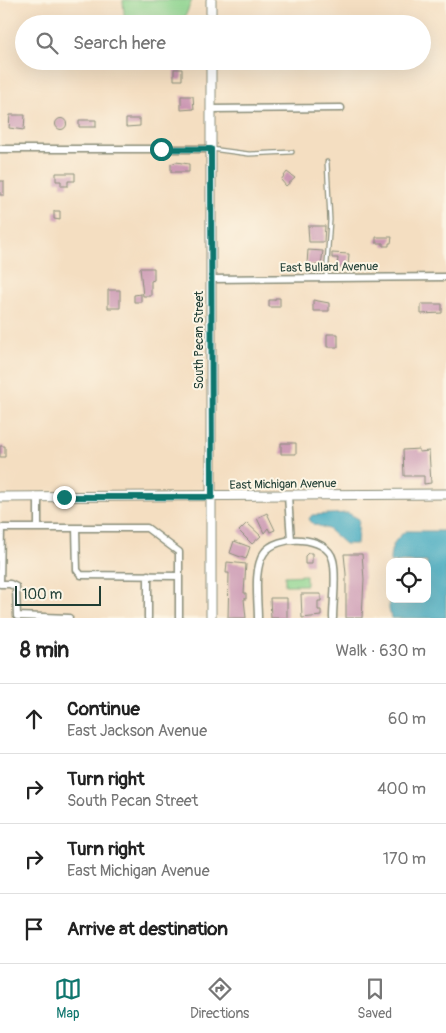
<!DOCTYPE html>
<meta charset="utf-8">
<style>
:root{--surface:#fff;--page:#f6f6f6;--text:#222;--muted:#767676;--line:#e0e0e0;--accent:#0f766e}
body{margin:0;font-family:Pangolin,sans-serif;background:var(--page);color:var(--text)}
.controls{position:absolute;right:15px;bottom:15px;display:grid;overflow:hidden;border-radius:10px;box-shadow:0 5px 20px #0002}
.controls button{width:45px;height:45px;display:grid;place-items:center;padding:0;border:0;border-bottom:1px solid var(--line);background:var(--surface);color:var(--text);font:25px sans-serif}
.scale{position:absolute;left:15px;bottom:12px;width:86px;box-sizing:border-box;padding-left:5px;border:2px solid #1f3d34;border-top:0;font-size:14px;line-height:18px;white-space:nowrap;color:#1f3d34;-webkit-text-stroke:4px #fcf5e5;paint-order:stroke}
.stop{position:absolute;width:15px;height:15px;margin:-11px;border:4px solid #0f766e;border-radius:50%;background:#fff}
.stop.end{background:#0f766e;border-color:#fff;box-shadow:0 1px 5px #0008}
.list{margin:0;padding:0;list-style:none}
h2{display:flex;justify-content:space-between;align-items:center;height:65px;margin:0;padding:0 20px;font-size:21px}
h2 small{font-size:16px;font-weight:400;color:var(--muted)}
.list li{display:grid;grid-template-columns:32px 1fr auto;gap:15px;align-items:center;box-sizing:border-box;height:70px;padding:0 20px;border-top:1px solid var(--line)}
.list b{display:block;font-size:19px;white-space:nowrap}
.list p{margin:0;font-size:16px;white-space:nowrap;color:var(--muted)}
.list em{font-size:16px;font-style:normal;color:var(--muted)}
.icon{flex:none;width:28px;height:28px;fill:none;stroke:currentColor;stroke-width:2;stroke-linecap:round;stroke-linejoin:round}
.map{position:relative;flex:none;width:446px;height:618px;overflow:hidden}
.search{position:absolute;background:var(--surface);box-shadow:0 5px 20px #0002;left:15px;right:15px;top:15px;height:55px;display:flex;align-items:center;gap:12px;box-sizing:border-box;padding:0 18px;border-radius:28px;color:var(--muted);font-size:19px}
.sheet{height:345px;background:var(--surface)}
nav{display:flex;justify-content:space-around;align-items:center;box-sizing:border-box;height:70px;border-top:1px solid var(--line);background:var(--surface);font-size:14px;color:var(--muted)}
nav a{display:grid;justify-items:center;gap:2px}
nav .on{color:var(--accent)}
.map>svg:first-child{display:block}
</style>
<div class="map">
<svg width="446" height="618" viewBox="0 0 446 618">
<rect width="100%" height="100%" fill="#fcf5e5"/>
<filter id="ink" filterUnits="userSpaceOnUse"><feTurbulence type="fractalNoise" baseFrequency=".02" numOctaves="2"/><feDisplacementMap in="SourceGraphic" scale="10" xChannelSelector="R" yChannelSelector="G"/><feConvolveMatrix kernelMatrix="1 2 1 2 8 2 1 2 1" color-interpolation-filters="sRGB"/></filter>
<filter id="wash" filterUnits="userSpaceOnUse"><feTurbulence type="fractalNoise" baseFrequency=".0096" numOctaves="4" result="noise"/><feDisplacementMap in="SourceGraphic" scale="20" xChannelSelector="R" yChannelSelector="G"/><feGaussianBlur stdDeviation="1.12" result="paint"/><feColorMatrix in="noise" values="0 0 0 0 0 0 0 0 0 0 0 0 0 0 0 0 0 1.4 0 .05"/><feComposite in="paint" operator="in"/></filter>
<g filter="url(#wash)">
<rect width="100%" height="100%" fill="#f4dec1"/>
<path fill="#8dd48f" stroke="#568862" d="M123,0H192L182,24H125Z
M306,575V585H285V576Z"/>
<path fill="#40a9c0" stroke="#30737a" d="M348,513L359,519L357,544H345L328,529L313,524L309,519L312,515Z
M406,531H446V618H391L389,609L390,579V599H427V562H390C390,548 394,539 406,531Z"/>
<g id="blocks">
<path fill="#ca96b2" d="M174,69H182V80H174Z
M181,96H193L194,109L181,110Z
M10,115H25L24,130L9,128Z
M55.5 124a5.5 5.5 0 1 1 11 0a5.5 5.5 0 1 1-11 0Z
M126,119H140V126L126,127Z
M79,120H96V127H79Z
M176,162L189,164V172H171V164Z
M287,172L295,178L286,186L281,180Z
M56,173H75V181H68V186H61V181H56Z
M0,181H4V195H0Z
M54,211H60V220L54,219Z
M308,226H325L324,242H309Z
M376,237H392L391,243H389V246H383V243H376Z
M308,250L323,251L321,266L307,264Z
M332,253L349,254L348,268L337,267L338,258H332Z
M140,268H154V280L151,281V296H143Z
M108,290H120V308H108Z
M141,294V302H134V295Z
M275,298H280V307H269V300H275Z
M313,300L329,303V311H313Z
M421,304H442V313L421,314Z
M327,334H338V347H327Z
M281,443H296V454H281Z
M0,446H5V457H0Z
M419,449V452L429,451L431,483L424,484V476H404L403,450Z
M267,513L275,530L270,532L268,528L264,533L257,518Z
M247,523L261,536L252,544L239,531Z
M234,541L250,547L246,559L230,553Z
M308,553H312V564H305V556Z
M344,554H362L364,579L362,618H346V574Z
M227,562L246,564L244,593H246V599H244L246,618H228L229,573H226Z
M301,594H321V601H318V610H321V616L302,618Z
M270,598H287V618H271Z"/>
</g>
</g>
<g filter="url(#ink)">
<use href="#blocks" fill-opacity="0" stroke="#8a8e7a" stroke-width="1"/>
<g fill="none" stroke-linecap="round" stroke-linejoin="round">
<defs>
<path id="lane" d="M211,149L249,154L292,152
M326,278L330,220L327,162"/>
<path id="street" d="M212,109L341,108
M0,149H211
M211,279L446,277
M288,496L291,540
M0,528H147L179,552V618
M38,528V497
M76,528L77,570L81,575L179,576
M0,584L1,528
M1,584H10L16,587L17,616L69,618
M148,618V575
M258,618C258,600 253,569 264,553C277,534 327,535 333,560C337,575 333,602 333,618"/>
<path id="secondary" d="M211,24V0
M0,497L446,494
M211,618V61"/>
</defs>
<use href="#lane" stroke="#8a8e7a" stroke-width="5.5"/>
<use href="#street" stroke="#8a8e7a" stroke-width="9"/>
<use href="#secondary" stroke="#8a8e7a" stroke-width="11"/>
<use href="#lane" stroke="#fff" stroke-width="3"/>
<use href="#street" stroke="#fff" stroke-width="6"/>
<use href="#secondary" stroke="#fff" stroke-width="9"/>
</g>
</g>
<g fill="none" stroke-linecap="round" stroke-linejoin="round" filter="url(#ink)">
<path stroke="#0f766e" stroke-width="6" d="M64,497H212L211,149H161"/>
</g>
<g text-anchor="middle" stroke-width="4" stroke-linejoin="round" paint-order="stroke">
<g font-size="12" fill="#1f3d34" stroke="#fcf5e5">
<text transform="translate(329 267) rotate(-1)" y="4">East Bullard Avenue</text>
<text transform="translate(199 340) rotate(-90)" y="4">South Pecan Street</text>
<text transform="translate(283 484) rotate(-1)" y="4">East Michigan Avenue</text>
</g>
</g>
</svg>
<div class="controls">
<button><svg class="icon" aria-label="locate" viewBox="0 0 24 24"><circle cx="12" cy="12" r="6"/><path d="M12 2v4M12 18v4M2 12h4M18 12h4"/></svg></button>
</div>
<div class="scale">100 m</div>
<div class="stop" style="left:161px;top:149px"></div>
<div class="stop end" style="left:64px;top:497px"></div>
<div class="search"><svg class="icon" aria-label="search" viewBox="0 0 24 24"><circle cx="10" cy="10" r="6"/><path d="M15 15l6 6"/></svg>Search here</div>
</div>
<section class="sheet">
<h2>8 min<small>Walk · 630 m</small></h2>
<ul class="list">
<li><svg class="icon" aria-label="ahead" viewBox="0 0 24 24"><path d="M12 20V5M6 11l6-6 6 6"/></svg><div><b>Continue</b><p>East Jackson Avenue</p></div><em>60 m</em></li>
<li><svg class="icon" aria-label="right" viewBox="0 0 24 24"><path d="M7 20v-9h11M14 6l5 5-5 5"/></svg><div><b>Turn right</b><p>South Pecan Street</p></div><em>400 m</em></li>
<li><svg class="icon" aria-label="right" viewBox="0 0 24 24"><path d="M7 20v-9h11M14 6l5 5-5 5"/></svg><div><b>Turn right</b><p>East Michigan Avenue</p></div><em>170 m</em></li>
<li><svg class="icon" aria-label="arrive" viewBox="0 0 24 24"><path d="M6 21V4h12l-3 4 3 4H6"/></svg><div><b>Arrive at destination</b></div></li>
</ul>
</section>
<nav>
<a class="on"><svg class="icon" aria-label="map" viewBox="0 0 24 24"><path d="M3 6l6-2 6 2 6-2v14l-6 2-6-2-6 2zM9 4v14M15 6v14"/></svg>Map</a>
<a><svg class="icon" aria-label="directions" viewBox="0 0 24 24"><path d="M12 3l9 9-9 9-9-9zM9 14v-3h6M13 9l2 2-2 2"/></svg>Directions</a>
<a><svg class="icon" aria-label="saved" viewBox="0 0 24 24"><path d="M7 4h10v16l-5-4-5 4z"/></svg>Saved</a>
</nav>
